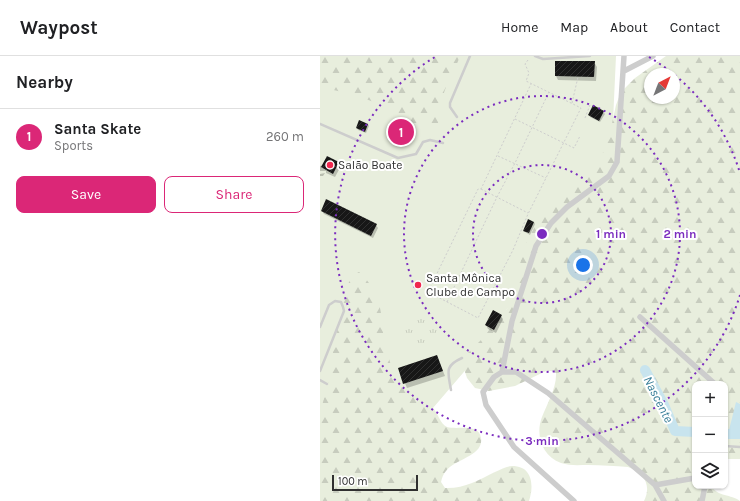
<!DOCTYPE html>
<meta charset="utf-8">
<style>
:root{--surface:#fff;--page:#f6f6f6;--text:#202124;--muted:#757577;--line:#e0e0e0;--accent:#db2777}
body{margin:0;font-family:Karla,sans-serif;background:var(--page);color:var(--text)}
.controls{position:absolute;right:12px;bottom:12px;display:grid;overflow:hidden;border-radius:8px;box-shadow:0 1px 3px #0004}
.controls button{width:36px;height:36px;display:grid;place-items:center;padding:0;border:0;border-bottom:1px solid var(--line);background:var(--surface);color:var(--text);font:20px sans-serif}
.compass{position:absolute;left:324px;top:12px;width:36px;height:36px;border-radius:50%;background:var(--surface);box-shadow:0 1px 3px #0004;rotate:42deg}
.scale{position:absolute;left:12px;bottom:10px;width:86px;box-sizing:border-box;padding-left:4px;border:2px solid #303030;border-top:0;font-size:11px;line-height:14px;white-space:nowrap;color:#303030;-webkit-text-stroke:3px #fff;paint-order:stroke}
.you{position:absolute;left:263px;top:209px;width:14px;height:14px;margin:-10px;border:3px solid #fff;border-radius:50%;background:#1a73e8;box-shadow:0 0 0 6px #1a73e833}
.badge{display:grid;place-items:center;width:26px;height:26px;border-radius:50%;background:var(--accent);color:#fff;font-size:13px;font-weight:700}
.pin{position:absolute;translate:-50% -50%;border:2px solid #fff;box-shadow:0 1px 4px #0006}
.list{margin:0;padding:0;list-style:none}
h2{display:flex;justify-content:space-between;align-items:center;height:52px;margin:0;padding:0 16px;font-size:17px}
h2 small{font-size:13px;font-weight:400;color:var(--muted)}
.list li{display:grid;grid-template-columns:26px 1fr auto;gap:12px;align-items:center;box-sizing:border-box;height:56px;padding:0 16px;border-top:1px solid var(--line)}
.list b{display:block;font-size:15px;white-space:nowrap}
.list p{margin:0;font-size:13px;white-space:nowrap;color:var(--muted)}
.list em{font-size:13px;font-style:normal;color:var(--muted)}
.actions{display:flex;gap:8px;padding:12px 16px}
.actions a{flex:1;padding:9px 0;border:1px solid var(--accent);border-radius:8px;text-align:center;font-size:14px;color:var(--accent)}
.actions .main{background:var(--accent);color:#fff}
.icon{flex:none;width:22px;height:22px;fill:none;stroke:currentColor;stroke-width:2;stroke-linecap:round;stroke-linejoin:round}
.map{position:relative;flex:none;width:420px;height:445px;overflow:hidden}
header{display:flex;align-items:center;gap:24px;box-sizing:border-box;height:56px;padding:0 20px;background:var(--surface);border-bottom:1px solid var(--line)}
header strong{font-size:19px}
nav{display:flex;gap:22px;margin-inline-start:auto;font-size:14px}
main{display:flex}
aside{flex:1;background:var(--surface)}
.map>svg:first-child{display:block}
</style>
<header>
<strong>Waypost</strong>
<nav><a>Home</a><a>Map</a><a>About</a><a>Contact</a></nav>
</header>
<main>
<aside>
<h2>Nearby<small></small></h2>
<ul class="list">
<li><span class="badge">1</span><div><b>Santa Skate</b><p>Sports</p></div><em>260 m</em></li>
</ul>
<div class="actions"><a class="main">Save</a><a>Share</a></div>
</aside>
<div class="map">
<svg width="420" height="445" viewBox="0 0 420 445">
<defs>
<pattern id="forest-firs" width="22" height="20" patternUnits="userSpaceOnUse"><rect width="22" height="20" fill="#e8eedd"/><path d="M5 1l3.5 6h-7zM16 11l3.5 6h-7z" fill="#c7ccbe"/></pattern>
<pattern id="park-tufts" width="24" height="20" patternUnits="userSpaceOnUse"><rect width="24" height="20" fill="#e8eedd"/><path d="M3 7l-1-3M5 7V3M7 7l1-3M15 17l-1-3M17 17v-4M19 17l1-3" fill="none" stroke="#c7ccbe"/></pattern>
<pattern id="building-hatch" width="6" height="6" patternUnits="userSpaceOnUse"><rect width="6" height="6" fill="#171717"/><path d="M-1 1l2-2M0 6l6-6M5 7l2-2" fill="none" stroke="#303030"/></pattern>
</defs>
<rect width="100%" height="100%" fill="#fff"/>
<path fill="#e8eedd" d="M0,0H296L291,109L187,253L167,289L95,373L0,445Z"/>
<path fill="url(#forest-firs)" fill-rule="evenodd" d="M0,0H140C135,14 127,26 123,40C121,48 123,60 118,67C114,71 108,71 103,70C91,68 81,59 70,53C48,42 24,36 0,31Z
M346,0H420V403H405V328H375V430H391C398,441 411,438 420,445H324C332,429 324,417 308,411C295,410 282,409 268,409C259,409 250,410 241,407C222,400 215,379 222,361C227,348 237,331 236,317L231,315H226L195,330L169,335L155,332L147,322L144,313L145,304L147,298L165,280L175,265L187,253L206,187L220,161L240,138L275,106L282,99L289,81L296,49L301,36L315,22ZM330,18H354V42H330Z
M39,216C49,224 58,240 60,252C62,260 62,268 63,276C64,286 67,296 70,306C72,313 74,322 79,328C88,340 103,341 113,352C118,357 120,368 127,371C137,374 159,367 161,382C164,400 135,403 126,415C123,418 122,422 121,426L125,432C143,433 159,424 175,416C180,414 186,410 192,410C213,410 214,430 209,445H0V357L9,324L14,288L26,235L29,226L33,219Z"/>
<path fill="url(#park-tufts)" d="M85 276a19 19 0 1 1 38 0a19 19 0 1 1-38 0Z"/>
<path fill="#c8e4ee" d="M416,346L420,348V380L408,378Z"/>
<path fill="#0003" d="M274,6L277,11L276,25L238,24L236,20Z
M283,56L285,58L280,66L270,61L269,59Z
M48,68L49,70L46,77L38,74L37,72Z
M18,106L21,110L15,121L6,117V115H0V110Z
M5,117L3,120H0V118Z
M2,155L56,169L58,172L53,182L4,158Z
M214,166L215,168L210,179L205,176L204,175Z
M181,260L183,263L176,277L168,273L166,269Z
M117,300L125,320L87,332L79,313Z"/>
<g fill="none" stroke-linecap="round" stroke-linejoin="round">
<path stroke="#c8e4ee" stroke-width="10" d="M325,314L344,349L355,375L375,376
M405,378H420"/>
</g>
<path fill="url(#building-hatch)" d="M235,5H275L274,21L235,20Z
M273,49L284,55L279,65L268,59Z
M39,64L48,68L45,76L36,72Z
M7,100L19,106L13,118L1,111Z
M6,143L57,168L51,180L1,155Z
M208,163L214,166L209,177L203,175Z
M173,254L182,259L174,274L165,269Z
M117,299L123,315L83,328L78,312Z"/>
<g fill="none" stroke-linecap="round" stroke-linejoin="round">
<path stroke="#cdcdcd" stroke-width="1" stroke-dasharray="2 2" stroke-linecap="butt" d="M208,4L205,8L209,17L206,25C224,34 243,43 261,52L208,158L193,194L158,262L108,236L158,133H161L211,28
M252,47L258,21
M265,62L270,49
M195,63L254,92L260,80
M178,100L226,122
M161,133L208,157
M127,246L177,141L195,107L229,36"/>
<path stroke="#cdcdcd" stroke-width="2.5" d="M215,0L223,3L270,0
M137,61L130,51V47L150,0
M0,68L78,102L96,98L103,86L110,84L123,87
M0,271L9,249L15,245L21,246L23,251L24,255L0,315
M0,324L7,328
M131,334C128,316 124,310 142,302
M405,390L420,391"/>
<path stroke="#cdcdcd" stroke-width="5.5" d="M304,15L333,0
M320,261L395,328
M182,316L192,265L216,190L231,167L247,151L289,120L297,106L304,0
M335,429L344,445
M254,445L194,391L166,349L163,336L174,321L182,316H196L228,337L335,429L375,422
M382,445L385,430"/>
</g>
<g fill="none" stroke="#7b2cbf" stroke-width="2" stroke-dasharray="2 4">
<circle cx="222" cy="178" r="69"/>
<circle cx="222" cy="178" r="138"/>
<path d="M420 239A207 207 0 1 1 115 1M329 1A207 207 0 0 1 352 17M355 19A207 207 0 0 1 420 117"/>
</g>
<g fill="#f0284f" stroke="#fff" stroke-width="1.5">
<circle cx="10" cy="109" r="4"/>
<circle cx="98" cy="229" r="4"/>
</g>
<g text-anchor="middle" stroke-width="4" stroke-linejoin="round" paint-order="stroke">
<g font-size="12" fill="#303030" stroke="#fff" text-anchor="start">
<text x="18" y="113">Salão Boate</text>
<text x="106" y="226">Santa Mônica<tspan x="106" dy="14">Clube de Campo</tspan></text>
</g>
<g font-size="13" font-style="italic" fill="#387e98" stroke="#fff">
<text transform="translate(339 343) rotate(63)" y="5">Nascente</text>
</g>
</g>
<circle cx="222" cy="178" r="6" fill="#7b2cbf" stroke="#fff" stroke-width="2"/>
<g font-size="12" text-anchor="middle" font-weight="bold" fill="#7b2cbf" stroke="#fff" stroke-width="4" stroke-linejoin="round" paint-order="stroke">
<text x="291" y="182">1 min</text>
<text x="360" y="182">2 min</text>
<text x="222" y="389">3 min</text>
</g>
</svg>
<div class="controls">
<button>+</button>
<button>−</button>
<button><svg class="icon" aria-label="layers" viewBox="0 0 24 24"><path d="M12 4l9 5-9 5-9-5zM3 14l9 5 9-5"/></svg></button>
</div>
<svg class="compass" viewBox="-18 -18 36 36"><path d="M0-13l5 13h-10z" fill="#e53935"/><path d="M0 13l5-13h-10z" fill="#757577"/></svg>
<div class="scale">100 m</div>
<div class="you"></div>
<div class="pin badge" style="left:81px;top:76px">1</div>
</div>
</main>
